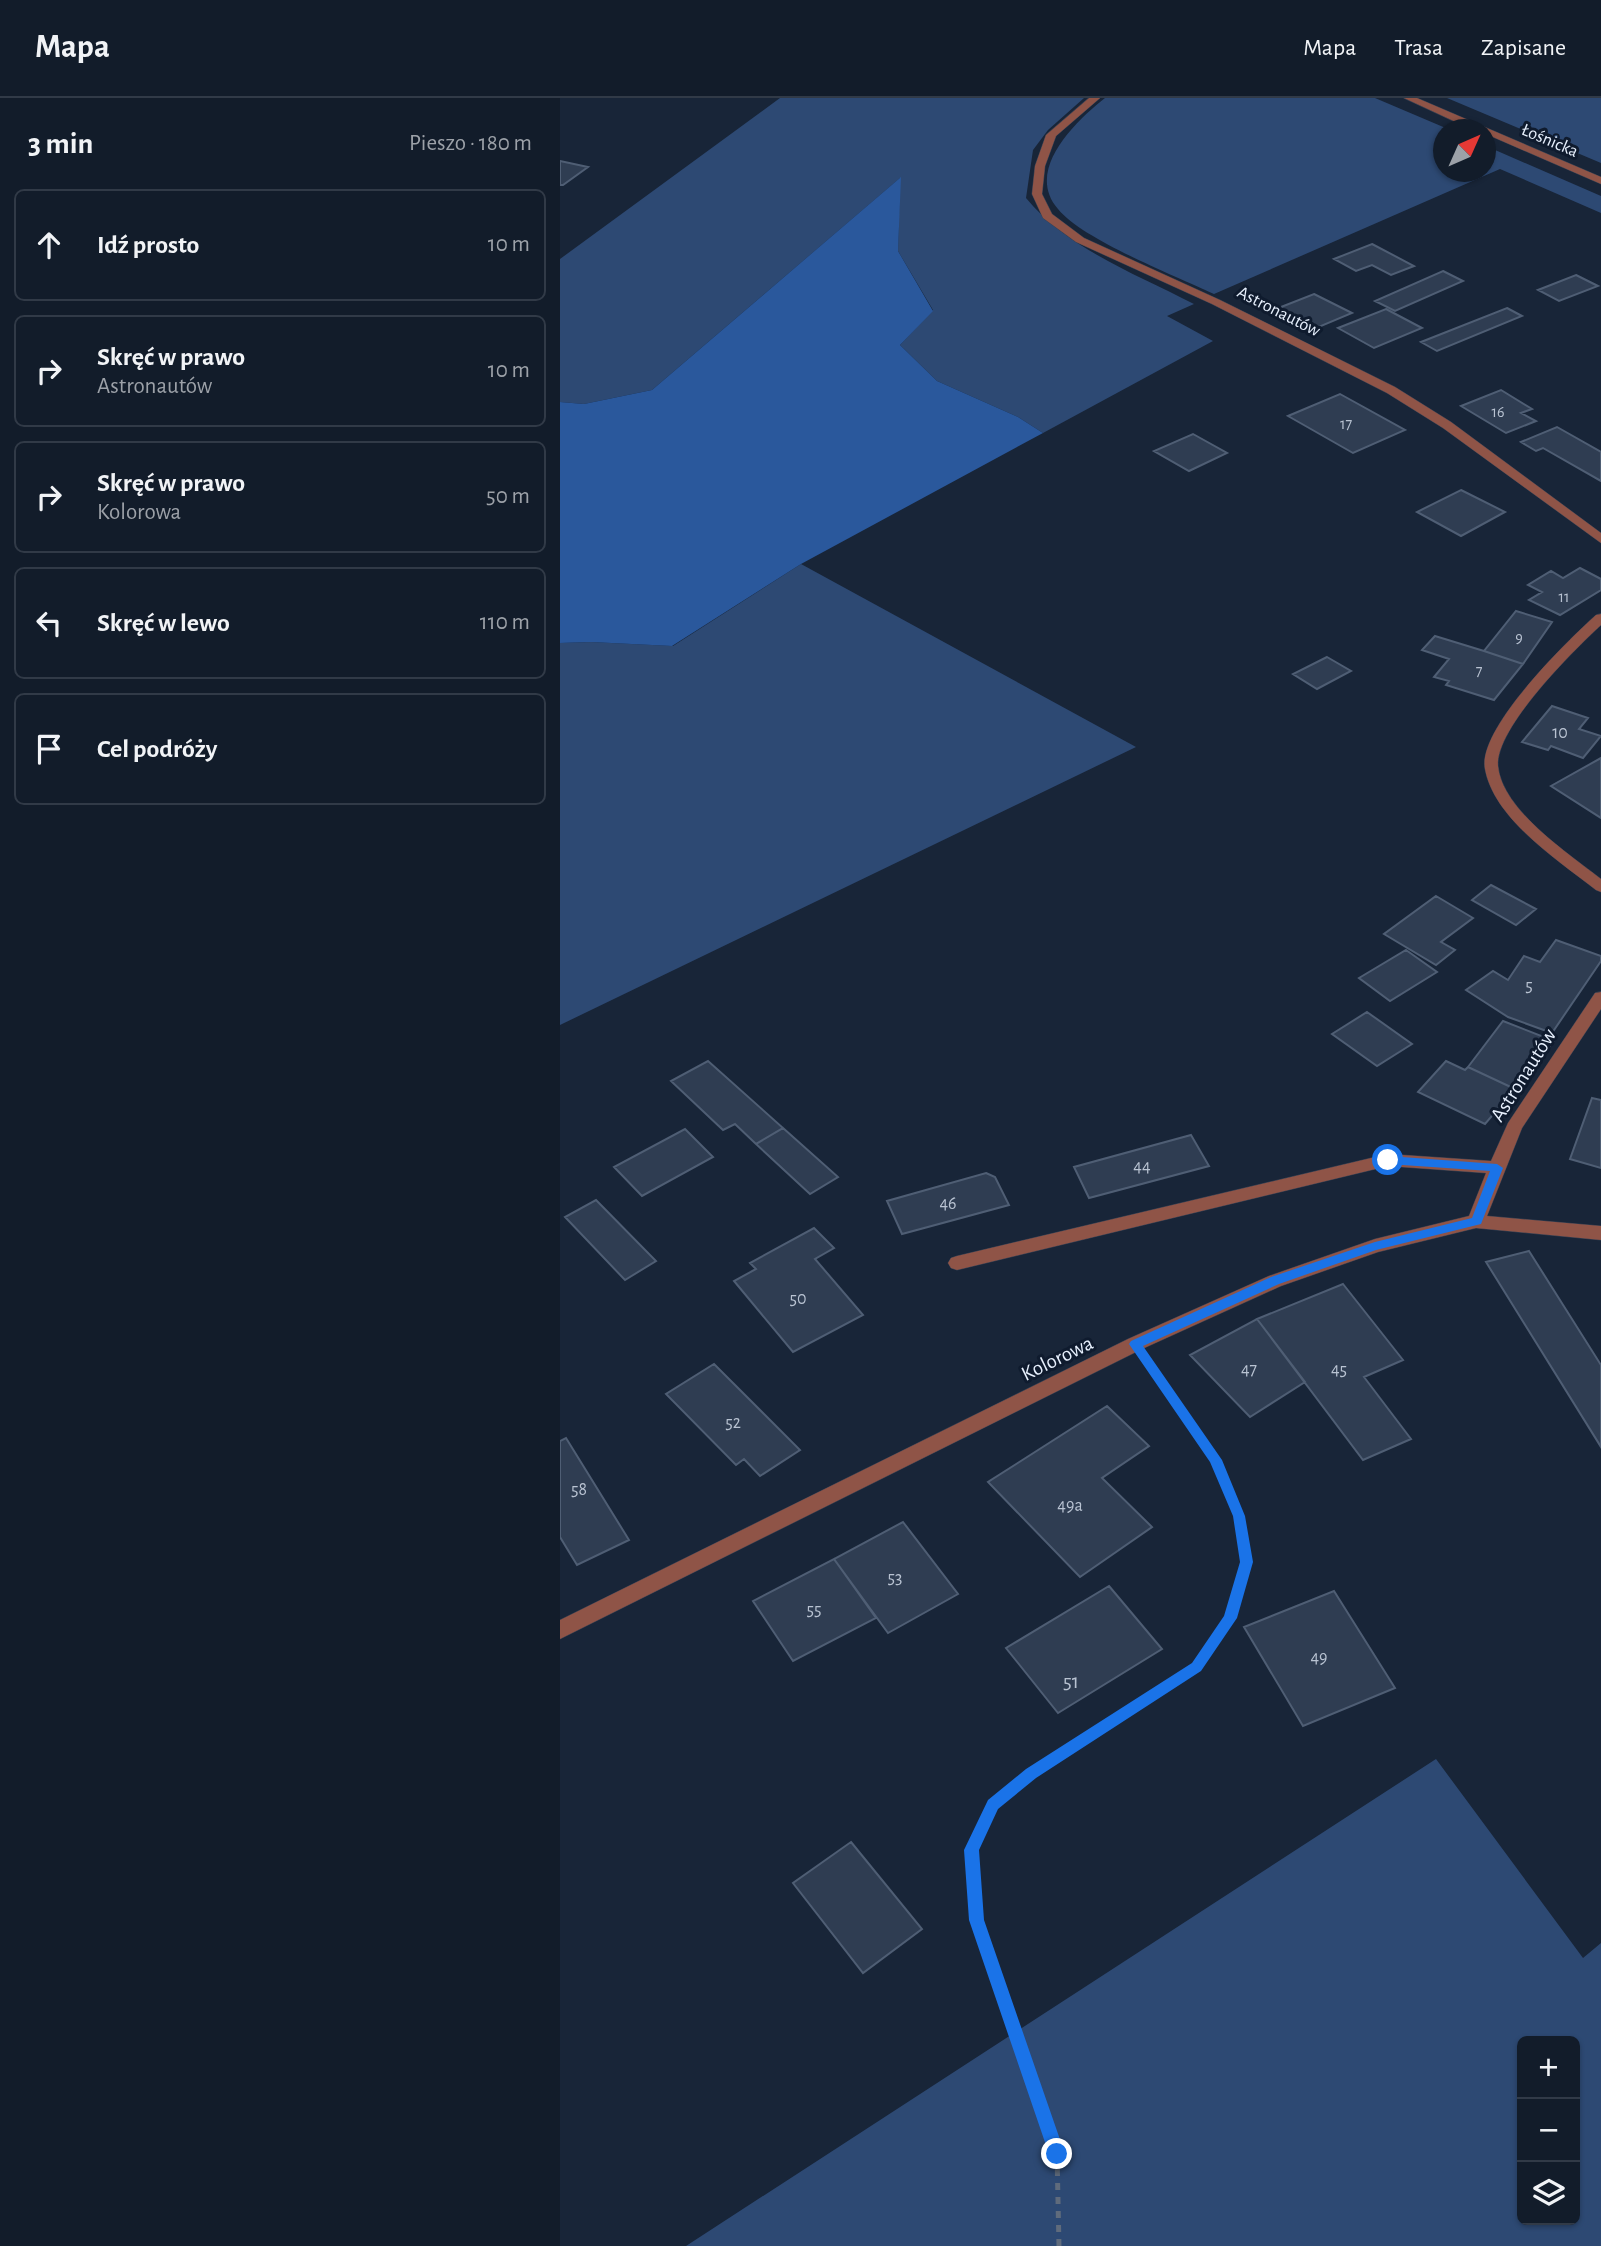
<!DOCTYPE html>
<html lang="pl">
<meta charset="utf-8">
<style>
:root{--surface:#121c2a;--page:#1f2936;--text:#f1f3f6;--muted:#9ca1a8;--line:#313a47}
body{margin:0;font-family:"Alegreya Sans",sans-serif;background:var(--page);color:var(--text)}
.controls{position:absolute;right:21px;bottom:21px;display:grid;overflow:hidden;border-radius:10px;box-shadow:0 2px 5px #0004}
.controls button{width:63px;height:63px;display:grid;place-items:center;padding:0;border:0;border-bottom:2px solid var(--line);background:var(--surface);color:var(--text);font:35px sans-serif}
.compass{position:absolute;left:873px;top:21px;width:63px;height:63px;border-radius:50%;background:var(--surface);box-shadow:0 2px 5px #0004;rotate:45deg}
.stop{position:absolute;width:21px;height:21px;margin:-16px;border:5px solid #1a73e8;border-radius:50%;background:#fff}
.stop.end{background:#1a73e8;border-color:#fff;box-shadow:0 2px 7px #0008}
.list{margin:0;padding:0;list-style:none}
h2{display:flex;justify-content:space-between;align-items:center;height:91px;margin:0;padding:0 28px;font-size:30px}
h2 small{font-size:23px;font-weight:400;color:var(--muted)}
.list li{display:grid;grid-template-columns:46px 1fr auto;gap:21px;align-items:center;box-sizing:border-box;height:112px;margin:0 14px 14px;padding:0 14px;border:2px solid var(--line);border-radius:10px}
.list b{display:block;font-size:26px;white-space:nowrap}
.list p{margin:0;font-size:23px;white-space:nowrap;color:var(--muted)}
.list em{font-size:23px;font-style:normal;color:var(--muted)}
.icon{flex:none;width:38px;height:38px;fill:none;stroke:currentColor;stroke-width:2;stroke-linecap:round;stroke-linejoin:round}
.map{position:relative;flex:none;width:1041px;height:2148px;overflow:hidden}
header{display:flex;align-items:center;gap:42px;box-sizing:border-box;height:98px;padding:0 35px;background:var(--surface);border-bottom:2px solid var(--line)}
header strong{font-size:33px}
nav{display:flex;gap:38px;margin-inline-start:auto;font-size:24px}
main{display:flex}
aside{flex:1;background:var(--surface)}
.map>svg:first-child{display:block}
</style>
<header>
<strong>Mapa</strong>
<nav><a>Mapa</a><a>Trasa</a><a>Zapisane</a></nav>
</header>
<main>
<aside>
<h2>3 min<small>Pieszo · 180 m</small></h2>
<ul class="list">
<li><svg class="icon" aria-label="ahead" viewBox="0 0 24 24"><path d="M12 20V5M6 11l6-6 6 6"/></svg><div><b>Idź prosto</b></div><em>10 m</em></li>
<li><svg class="icon" aria-label="right" viewBox="0 0 24 24"><path d="M7 20v-9h11M14 6l5 5-5 5"/></svg><div><b>Skręć w prawo</b><p>Astronautów</p></div><em>10 m</em></li>
<li><svg class="icon" aria-label="right" viewBox="0 0 24 24"><path d="M7 20v-9h11M14 6l5 5-5 5"/></svg><div><b>Skręć w prawo</b><p>Kolorowa</p></div><em>50 m</em></li>
<li><svg class="icon" aria-label="left" viewBox="0 0 24 24"><path d="M17 20v-9H6M10 6l-5 5 5 5"/></svg><div><b>Skręć w lewo</b></div><em>110 m</em></li>
<li><svg class="icon" aria-label="arrive" viewBox="0 0 24 24"><path d="M6 21V4h12l-3 4 3 4H6"/></svg><div><b>Cel podróży</b></div></li>
</ul>
</aside>
<div class="map">
<svg width="1041" height="2148" viewBox="0 0 1041 2148">
<rect width="100%" height="100%" fill="#182538"/>
<path fill="#2d4973" fill-rule="evenodd" d="M220,0H524L488,32L473,52L466,100C508,151 576,176 634,206L607,218L653,243L483,335L458,319L377,283L340,247L373,212L338,153L340,80L92,292L24,306L0,304V161Z
M545,0H815L888,31L884,32V74H926V48L1041,98V115L940,71L654,196C616,178 523,142 498,111C464,72 516,23 545,0Z
M887,0H1041V65Z
M241,466L576,649L0,927V545L31,544L113,548Z
M876,1661L1023,1860L1041,1845V2148H126ZM962,1943H1015V2122H962Z"/>
<path fill="#2a589c" d="M341,79L338,153L373,213L340,247L377,283L458,319L483,335L241,466L112,548L31,544L0,545V304L24,306L92,292Z"/>
<path fill="#2f3d52" stroke="#4f5e74" stroke-width="2" d="M0,63L28,69L3,87H0Z
M812,146L854,168L831,177L812,167L796,173L774,161Z
M883,173L903,183L835,213L815,203Z
M1016,177L1038,188L999,203L978,192Z
M754,196L792,215L754,231L716,211Z
M947,210L962,218L877,253L861,244Z
M826,211L862,230L814,250L778,230Z
M941,292L972,311L961,315L976,323L946,335L901,308Z
M780,296L845,332L793,355L728,318Z
M997,329L1041,354V383L983,350L976,353L961,344Z
M633,336L667,355L629,373L594,353Z
M901,392L945,414L901,438L857,414Z
M1020,470L1041,481V492L1000,517L969,502L982,494L968,487L991,473L1003,480Z
M956,513L992,524L963,566L924,553Z
M875,538L924,553L963,566L934,602L886,587L889,583L874,579L889,561L862,552Z
M767,559L791,573L757,591L733,576Z
M992,608L1028,620L1019,631L1041,638L1023,660L991,648L988,652L962,644Z
M1041,660V720L991,688Z
M931,787L976,811L956,827L912,802Z
M876,798L913,820L881,844L895,852L876,867L824,836Z
M996,842L1041,858V863L992,935L948,919L906,892L933,873L948,882L964,858L980,864Z
M846,852L877,874L830,903L799,880Z
M807,914L852,946L817,968L772,936Z
M943,923L994,943L955,991L908,969Z
M148,963L223,1030L196,1046L175,1026L163,1032L111,983Z
M886,963L905,972L908,969L955,991L925,1026L858,994Z
M1032,1000L1041,1002V1070L1010,1061Z
M223,1030L278,1079L250,1096L196,1046Z
M125,1031L153,1059L82,1098L54,1069Z
M631,1037L649,1068L529,1100L514,1069Z
M426,1075L435,1079L449,1107L342,1136L327,1103Z
M36,1102L96,1163L65,1182L5,1119Z
M254,1130L274,1150L255,1161L303,1217L233,1254L174,1183L196,1171L190,1165Z
M969,1153L1041,1267V1349L926,1164Z
M783,1186L843,1262L804,1279L851,1341L803,1362L697,1221Z
M697,1221L745,1284L690,1319L630,1257Z
M154,1266L240,1352L200,1378L184,1361L176,1367L106,1296Z
M547,1308L589,1348L542,1380L592,1429L520,1479L428,1384Z
M6,1340L69,1442L17,1467L0,1439V1343Z
M343,1424L398,1496L328,1535L274,1461Z
M274,1461L316,1520L233,1563L193,1503Z
M549,1488L602,1551L498,1615L446,1550Z
M774,1493L835,1590L743,1628L684,1529Z
M291,1744L362,1831L303,1875L233,1785Z"/>
<g fill="none" stroke-linecap="round" stroke-linejoin="round">
<defs>
<path id="minor" d="M529,0H540L496,38L485,68L482,96L492,116L524,140L660,202L835,289L891,324L1041,435V445L883,330L827,295L652,206L516,144L483,120L472,96L475,68L486,37Z
M1041,516V527C1013,553 935,630 938,668C942,712 1009,756 1041,781V794L1036,792C998,762 934,721 925,671C917,631 1007,543 1036,517Z
M1041,894V911L962,1030L927,1118L1041,1128V1142L916,1130L818,1154L721,1188L582,1251L0,1541V1522L568,1241L709,1178L815,1141L909,1118L926,1075L828,1068L397,1172L391,1170L388,1165L391,1160L397,1158L828,1056L931,1063L948,1025L1035,895Z"/>
<path id="tertiary" d="M844,0H857L1041,79V86L926,36V32H913Z"/>
</defs>
<use href="#minor" stroke="#354154" stroke-width="1"/>
<use href="#tertiary" stroke="#354154" stroke-width="1"/>
<path stroke="#5f6b7c" stroke-width="4.5" stroke-dasharray="5 5" stroke-linecap="butt" d="M596,1276L655,1361L677,1412"/>
<path stroke="#5f6b7c" stroke-width="5" stroke-dasharray="7 7" stroke-linecap="butt" d="M499,2148L497,2056L416,1823L411,1752L433,1706L471,1676L637,1569L671,1520L686,1464L676,1411"/>
<use href="#minor" fill="#8f5447" fill-rule="evenodd"/>
<use href="#tertiary" fill="#8f5447" fill-rule="evenodd"/>
</g>
<path fill="#1a73e8" d="M828,1058L937,1066L943,1070L921,1126L816,1152L719,1186L583,1248L662,1362L685,1418L693,1464L677,1520L641,1573L476,1680L438,1711L419,1752L424,1822L505,2056L502,2062L497,2064L491,2062L489,2056L409,1822L404,1752L428,1702L466,1671L632,1565L664,1518L680,1464L673,1418L650,1364L569,1246L571,1243L711,1179L815,1144L912,1120L930,1073L828,1066L822,1062Z"/>
<g text-anchor="middle" stroke-width="6" stroke-linejoin="round" paint-order="stroke">
<g font-size="16" fill="#b9c3d2">
<text x="938" y="319">16</text>
<text x="786" y="331">17</text>
<text x="1004" y="504">11</text>
<text x="959" y="545">9</text>
<text x="919" y="578">7</text>
</g>
<g font-size="18" fill="#e7f0fd" stroke="#0f1b2e">
<text transform="translate(990 42) rotate(23)" y="6">Łośnicka</text>
<text transform="translate(719 213) rotate(27)" y="6">Astronautów</text>
</g>
<g font-size="18" fill="#b9c3d2">
<text x="1000" y="640">10</text>
<text x="969" y="893">5</text>
<text x="582" y="1074">44</text>
<text x="388" y="1111">46</text>
<text x="238" y="1206">50</text>
<text x="689" y="1277">47</text>
<text x="779" y="1277">45</text>
<text x="173" y="1330">52</text>
<text x="19" y="1397">58</text>
<text x="510" y="1413">49a</text>
<text x="335" y="1485">53</text>
<text x="254" y="1517">55</text>
<text x="759" y="1565">49</text>
</g>
<g font-size="21" fill="#e7f0fd" stroke="#0f1b2e">
<text transform="translate(963 977) rotate(-58)" y="7">Astronautów</text>
<text transform="translate(497 1260) rotate(-26)" y="7">Kolorowa</text>
</g>
<g font-size="21" fill="#b9c3d2">
<text x="511" y="1590">51</text>
</g>
</g>
</svg>
<div class="controls">
<button>+</button>
<button>−</button>
<button><svg class="icon" aria-label="layers" viewBox="0 0 24 24"><path d="M12 4l9 5-9 5-9-5zM3 14l9 5 9-5"/></svg></button>
</div>
<svg class="compass" viewBox="-18 -18 36 36"><path d="M0-13l5 13h-10z" fill="#e53935"/><path d="M0 13l5-13h-10z" fill="#9ca1a8"/></svg>
<div class="stop" style="left:828px;top:1062px"></div>
<div class="stop end" style="left:497px;top:2056px"></div>
</div>
</main>
